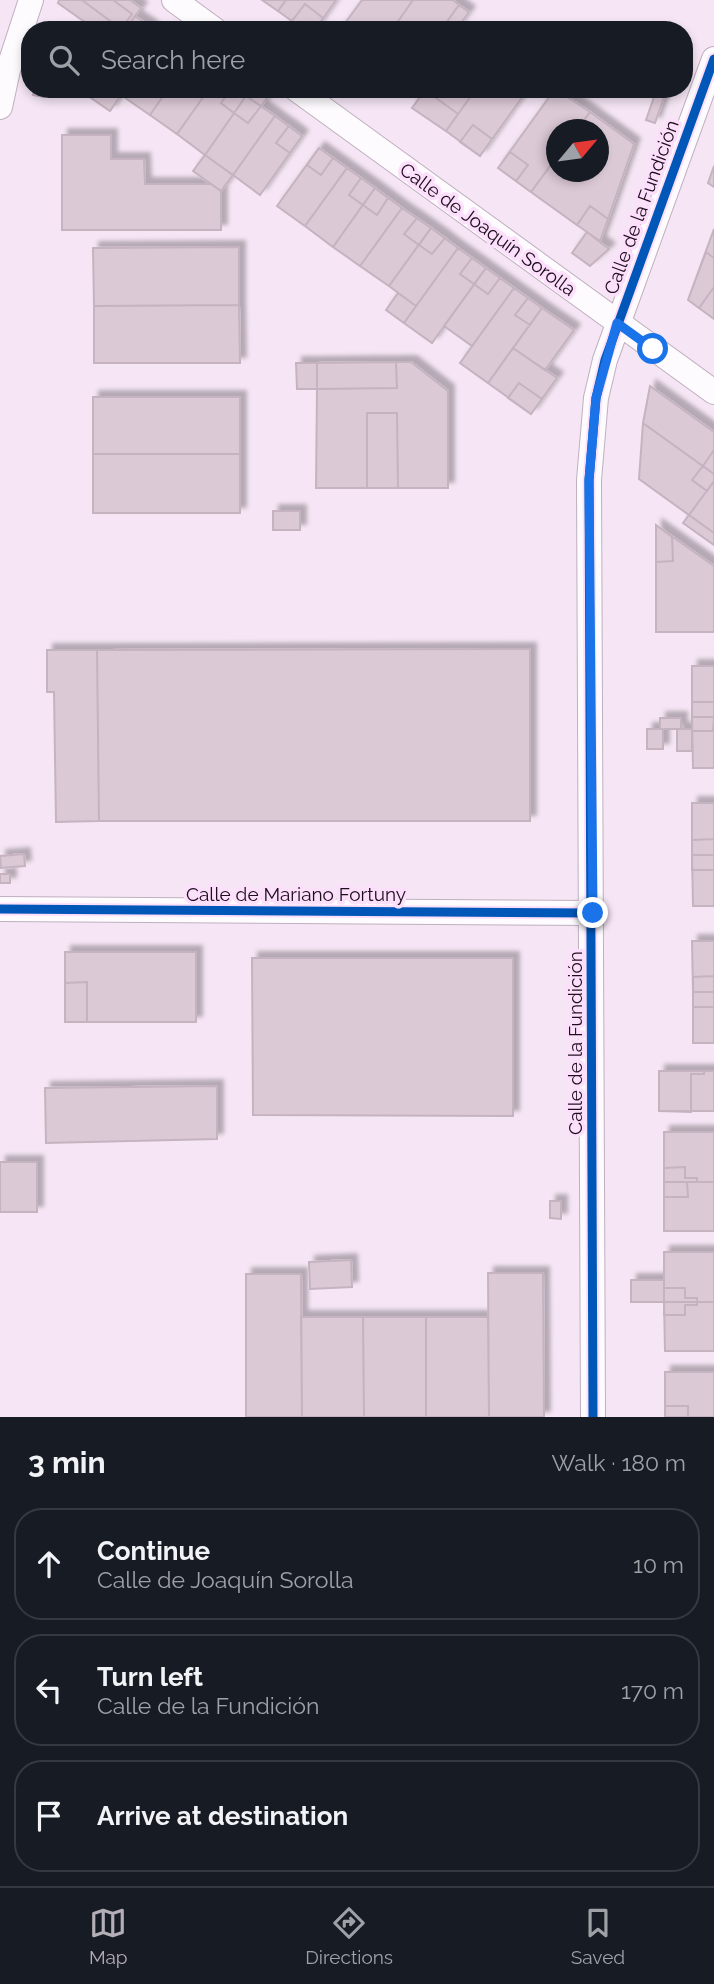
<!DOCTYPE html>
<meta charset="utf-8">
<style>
:root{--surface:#171b24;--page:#20242c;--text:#f1f3f6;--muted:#9ea1a6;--line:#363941;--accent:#b4aeb7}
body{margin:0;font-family:Raleway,sans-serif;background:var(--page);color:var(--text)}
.compass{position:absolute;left:546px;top:119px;width:63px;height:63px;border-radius:50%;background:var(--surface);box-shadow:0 4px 10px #0003;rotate:61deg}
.stop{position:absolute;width:21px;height:21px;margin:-16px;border:5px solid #1a73e8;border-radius:50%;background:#fff}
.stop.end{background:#1a73e8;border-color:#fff;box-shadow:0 2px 7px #0008}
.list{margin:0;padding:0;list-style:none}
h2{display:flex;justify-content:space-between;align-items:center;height:91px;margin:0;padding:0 28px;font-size:30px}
h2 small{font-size:23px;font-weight:400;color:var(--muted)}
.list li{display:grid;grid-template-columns:46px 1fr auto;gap:21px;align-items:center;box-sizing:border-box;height:112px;margin:0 14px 14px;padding:0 14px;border:2px solid var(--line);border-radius:28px}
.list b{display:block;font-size:26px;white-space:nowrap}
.list p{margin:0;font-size:23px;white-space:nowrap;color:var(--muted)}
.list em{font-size:23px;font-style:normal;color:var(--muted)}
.icon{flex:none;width:38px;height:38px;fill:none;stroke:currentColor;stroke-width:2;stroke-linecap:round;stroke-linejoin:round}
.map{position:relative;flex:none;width:714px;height:1417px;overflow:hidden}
.search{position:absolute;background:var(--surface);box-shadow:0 4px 10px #0003;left:21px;right:21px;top:21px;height:77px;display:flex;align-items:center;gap:18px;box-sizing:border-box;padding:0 24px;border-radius:28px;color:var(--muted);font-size:26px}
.sheet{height:469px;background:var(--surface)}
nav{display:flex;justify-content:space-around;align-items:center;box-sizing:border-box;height:98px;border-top:2px solid var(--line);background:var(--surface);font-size:19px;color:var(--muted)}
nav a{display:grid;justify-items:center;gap:4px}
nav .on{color:var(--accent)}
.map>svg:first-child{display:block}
</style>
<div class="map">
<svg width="714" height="1417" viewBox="0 0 714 1417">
<defs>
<filter id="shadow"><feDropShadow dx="6" dy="-6" stdDeviation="2" flood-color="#0004"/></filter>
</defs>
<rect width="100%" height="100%" fill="#f6e6f5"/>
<path fill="#dcc9d6" stroke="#c5b3c0" stroke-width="2" filter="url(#shadow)" d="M59,0H130L141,8L125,30H96L58,3Z
M82,0H113L132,14L121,29Z
M262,0H286L278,11Z
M286,0H336L315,30H304L278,11Z
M362,0H413L392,30H340Z
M413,0H453L459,5L441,30H392Z
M305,4L323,18L315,30H304L292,21Z
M459,5L469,12L456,30H441Z
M135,16L150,26L154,30H125Z
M135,16L150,26L147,30H125Z
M84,21L96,30H77Z
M35,89H46L44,97L33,95Z
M83,89H125L110,111L81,91Z
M125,89H168L150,115L121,95Z
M168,89H209L177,134L150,115Z
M209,89H237L246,96L205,155L177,134Z
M231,89H237L246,96L234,113L221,103Z
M251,89L267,98L261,106L246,96Z
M476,89H528L480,156L446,131Z
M476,89L446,131L412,108L426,89Z
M555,89L590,112L577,130H556V158L531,192L498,168Z
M425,90L458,114L446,131L412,108Z
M655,94L664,97L655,123L646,120Z
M246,96L275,116L233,175L205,155Z
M246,96L261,106L248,123L234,113Z
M590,112L634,144L608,219L590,206L577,225L531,192L556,158V172H598V130H577Z
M275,116L302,136L260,195L233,175Z
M473,125L492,139L480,156L460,142Z
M289,126L302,136L290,153L276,143Z
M62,135H111V159H144L145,184H211L221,191V230H62Z
M319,148L347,168L305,226L277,206Z
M319,148L333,158L321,175L307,165Z
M510,152L528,165L516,181L498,168Z
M205,155L233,175L221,191L193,171Z
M714,166V187L708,183Z
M347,168L375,188L333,247L305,226Z
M361,178L375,188L363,205L349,195Z
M375,188L402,208L360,266L333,247Z
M375,188L388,198L377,215L363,205Z
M590,206L608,219L600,241L577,225Z
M402,208L431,228L389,286L360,266Z
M417,218L431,228L419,245L404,234Z
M431,228L458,248L416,306L389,286Z
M431,228L445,238L432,254L419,245Z
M714,229V319L688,300Z
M587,232L609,249L590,266L572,253Z
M239,247V305L94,306L93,248Z
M458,248L486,268L432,343L404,323Z
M706,252L714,258V287L699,308L688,300Z
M472,258L486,268L474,284L460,274Z
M486,268L514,288L472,346L444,326Z
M486,268L500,278L488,294L474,284Z
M514,288L542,308L488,383L460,363Z
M398,293L416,306L404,323L386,310Z
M528,298L542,308L530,325L515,315Z
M239,305L240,363H94V306Z
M542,308L574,330L545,370L513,348Z
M513,348L557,378L531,414L488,383Z
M396,362H411L448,391V488H316L317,389L397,388Z
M396,362L397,388L317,389V363Z
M296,363H317V389H297Z
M519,383L542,399L531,414L508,398Z
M650,386L714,432V474L643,423Z
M93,397H240V454H93Z
M367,413H397L398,488H367Z
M643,423L714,474V481L689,515L639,479Z
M714,450V474L703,466Z
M93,454H240V513H93Z
M703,466L714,474V481L707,491L692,480Z
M714,481V533L689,515Z
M273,511H300V530H273Z
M689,515L714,533V545L683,523Z
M656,525L714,566V632H656Z
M656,525L672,537L673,561L656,562Z
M530,649V821H99L97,650Z
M47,650H97L99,821L56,822L54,692H47Z
M692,666H714V717H692Z
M692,702H714V717H692Z
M692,717H714V768H693Z
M692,717H714L713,731H692Z
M660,718H681V729H660Z
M647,729H663V749H647Z
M677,729H692V751H677Z
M692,803H714V855H692Z
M714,839V855H692V840Z
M24,854L25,866L1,868L0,856Z
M692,855H714V906H693Z
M692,855H714V870H692Z
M0,874H10V883H0Z
M692,941H714V992H693Z
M65,952H196V1022H65Z
M252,958H513V1116L253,1115Z
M714,976V992H693V977Z
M87,982V1022H65V983Z
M693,992H714V1043H693Z
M693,992H714V1007H693Z
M659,1071H714V1111H659Z
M659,1071H704V1074H691V1112L659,1111Z
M217,1086V1139L46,1143L45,1088Z
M664,1132H714V1182H664Z
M0,1162H37V1212H0Z
M685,1167V1178H697V1182H664V1168Z
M664,1182H714V1231H664Z
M664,1182H687L688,1197H664Z
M550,1201H561V1219L550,1218Z
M664,1252H714V1302H664Z
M351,1260L352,1287L310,1289L309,1262Z
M488,1273H543L544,1417H489Z
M246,1274H301L302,1417H246Z
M631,1280H664V1302H631Z
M664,1288H685V1298H697V1302H664Z
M664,1302H714V1351H665Z
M664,1302H697V1305H685V1315H664Z
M301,1317H363L364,1417H302Z
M363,1317H426V1417H364Z
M426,1317H488L489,1417H426Z
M665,1372H714V1417H665Z
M665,1406H688V1417H665Z"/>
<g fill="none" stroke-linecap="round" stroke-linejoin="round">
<defs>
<path id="street" d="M174,0L215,30
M296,89L714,392
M0,107L8,70L31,0
M0,909L593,913
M593,1417L589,480L596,398L605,360L714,59"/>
</defs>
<use href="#street" stroke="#bfb0bf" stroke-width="26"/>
<use href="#street" stroke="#fefbfe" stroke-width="24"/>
<defs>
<path id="cycleway" d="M0,909L593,913
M593,1417L589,480L596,398L605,360L714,59"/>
</defs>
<use href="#cycleway" stroke="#fce0fb" stroke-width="13"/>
<use href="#cycleway" stroke="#0057b8" stroke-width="9"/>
</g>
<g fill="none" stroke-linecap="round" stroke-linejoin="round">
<path stroke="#1a73e8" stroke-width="9" d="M593,913L589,480L596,398L617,323L653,349"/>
</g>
<g text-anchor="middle" stroke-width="7" stroke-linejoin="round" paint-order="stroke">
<g font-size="19" fill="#1d0d1d" stroke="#fce0fb">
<text transform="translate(641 207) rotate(-70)" y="7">Calle de la Fundición</text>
<text transform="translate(488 229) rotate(36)" y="7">Calle de Joaquín Sorolla</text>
<text x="296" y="901">Calle de Mariano Fortuny</text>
<text transform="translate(575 1043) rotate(-90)" y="7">Calle de la Fundición</text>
</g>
</g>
</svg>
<svg class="compass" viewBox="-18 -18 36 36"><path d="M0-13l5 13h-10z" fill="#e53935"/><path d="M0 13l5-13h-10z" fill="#9ea1a6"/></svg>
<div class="stop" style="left:653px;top:349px"></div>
<div class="stop end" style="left:593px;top:913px"></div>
<div class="search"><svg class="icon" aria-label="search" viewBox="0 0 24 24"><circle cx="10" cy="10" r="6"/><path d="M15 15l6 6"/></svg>Search here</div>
</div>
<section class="sheet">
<h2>3 min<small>Walk · 180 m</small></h2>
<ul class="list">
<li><svg class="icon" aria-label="ahead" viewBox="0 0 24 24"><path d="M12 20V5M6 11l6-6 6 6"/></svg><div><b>Continue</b><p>Calle de Joaquín Sorolla</p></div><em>10 m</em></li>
<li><svg class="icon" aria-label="left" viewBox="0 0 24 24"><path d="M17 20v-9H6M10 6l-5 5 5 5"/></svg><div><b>Turn left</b><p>Calle de la Fundición</p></div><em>170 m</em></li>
<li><svg class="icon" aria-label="arrive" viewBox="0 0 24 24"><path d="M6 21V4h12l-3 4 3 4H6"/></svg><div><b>Arrive at destination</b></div></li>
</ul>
</section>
<nav>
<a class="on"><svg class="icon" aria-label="map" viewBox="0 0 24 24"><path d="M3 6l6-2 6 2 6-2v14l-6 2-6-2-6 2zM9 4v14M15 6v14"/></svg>Map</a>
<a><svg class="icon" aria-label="directions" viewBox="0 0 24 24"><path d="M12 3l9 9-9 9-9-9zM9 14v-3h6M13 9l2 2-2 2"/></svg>Directions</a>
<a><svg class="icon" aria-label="saved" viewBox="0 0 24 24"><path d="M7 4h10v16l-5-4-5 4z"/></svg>Saved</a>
</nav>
